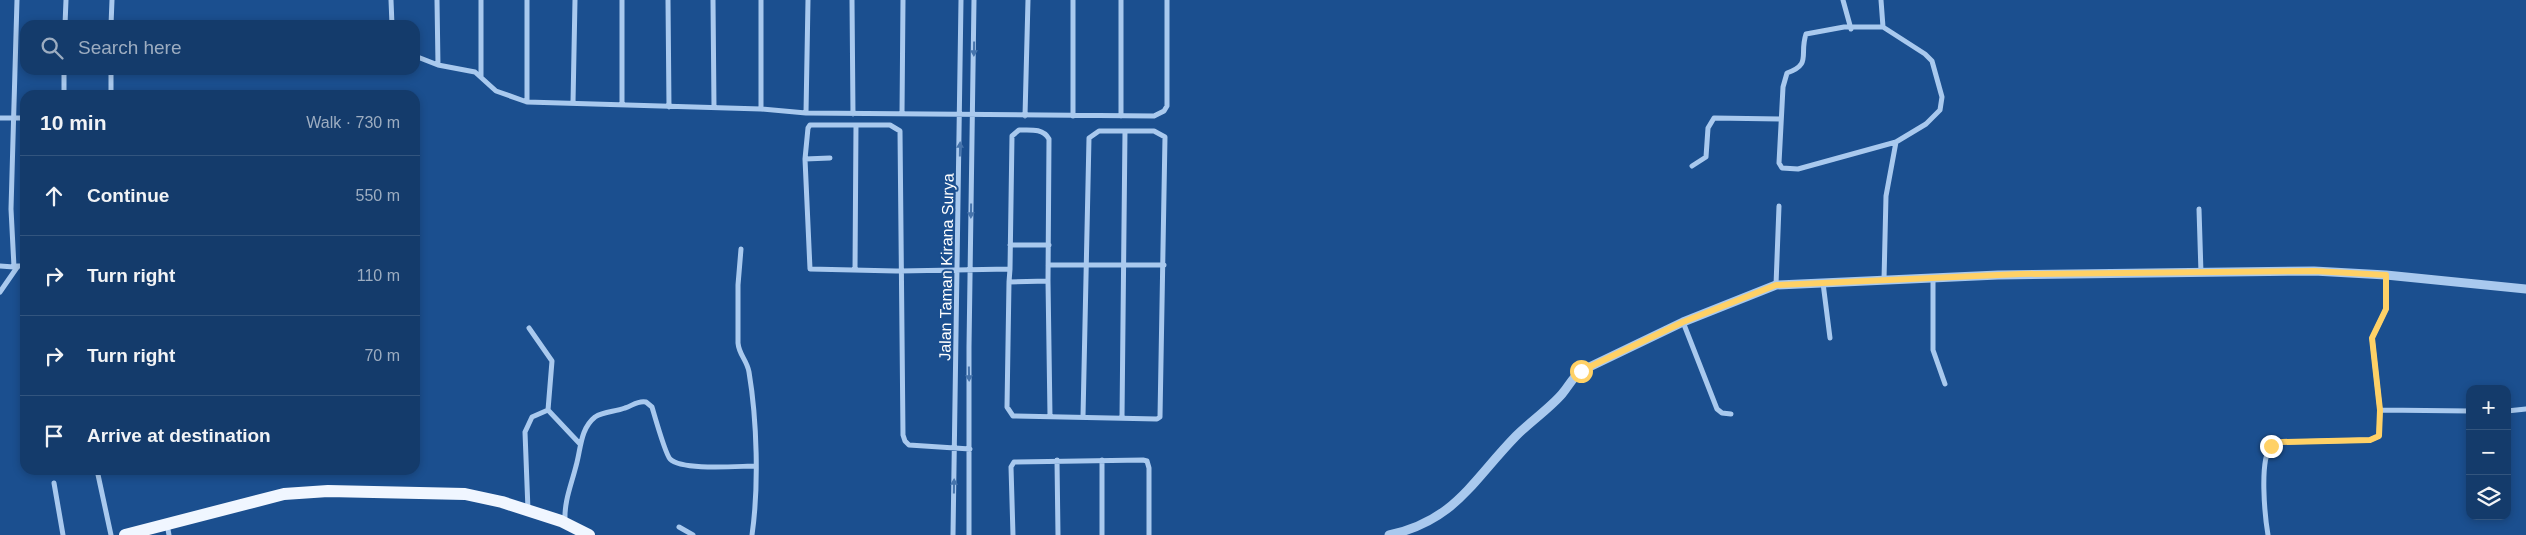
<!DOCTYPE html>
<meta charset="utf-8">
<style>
:root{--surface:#143b6b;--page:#1d4271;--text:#f1f3f6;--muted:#9dadc1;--line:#33557e}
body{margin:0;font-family:Helvetica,sans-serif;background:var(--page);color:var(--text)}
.controls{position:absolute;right:15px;bottom:15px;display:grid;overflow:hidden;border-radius:10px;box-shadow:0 2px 8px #0003}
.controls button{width:45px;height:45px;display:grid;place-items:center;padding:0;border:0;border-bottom:1px solid var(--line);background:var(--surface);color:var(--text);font:25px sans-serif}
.stop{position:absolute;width:15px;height:15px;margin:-11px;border:4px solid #ffd166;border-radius:50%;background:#fff}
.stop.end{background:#ffd166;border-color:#fff;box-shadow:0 1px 5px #0008}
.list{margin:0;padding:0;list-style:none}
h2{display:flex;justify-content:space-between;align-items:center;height:65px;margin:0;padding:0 20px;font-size:21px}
h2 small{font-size:16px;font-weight:400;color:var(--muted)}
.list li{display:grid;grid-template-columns:32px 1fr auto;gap:15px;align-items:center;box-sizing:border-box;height:80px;padding:0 20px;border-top:1px solid var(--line)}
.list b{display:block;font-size:19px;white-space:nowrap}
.list em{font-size:16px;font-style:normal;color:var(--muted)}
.icon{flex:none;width:28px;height:28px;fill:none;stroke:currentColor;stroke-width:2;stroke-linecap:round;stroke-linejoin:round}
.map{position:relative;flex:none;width:2526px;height:535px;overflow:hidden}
.search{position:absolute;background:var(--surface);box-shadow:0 2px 8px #0003;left:20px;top:20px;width:400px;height:55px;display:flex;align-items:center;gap:12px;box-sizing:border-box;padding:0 18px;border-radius:15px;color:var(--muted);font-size:19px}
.panel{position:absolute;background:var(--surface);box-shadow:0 2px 8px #0003;left:20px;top:90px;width:400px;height:385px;border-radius:15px}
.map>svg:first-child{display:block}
</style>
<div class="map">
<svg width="2526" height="535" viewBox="0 0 2526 535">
<rect width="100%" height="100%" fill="#1b4f8f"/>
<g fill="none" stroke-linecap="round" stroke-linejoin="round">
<path stroke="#a9c9ee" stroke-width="5" d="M17,0L11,209L14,267L18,266
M391,0L392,25
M437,0L438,65
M527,0V102
M668,0L669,107
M713,0L714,107
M852,0L853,114
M1121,0V116
M1843,0L1851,29
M1881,0L1883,27H1844L1806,34C1799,55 1812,64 1787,73L1783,87L1779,163L1782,168L1798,169L1896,142L1926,124L1940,110L1942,97L1932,61L1925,54L1883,27
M65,25L66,0
M111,25L112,0
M415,56L438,65L475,72L496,91L527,102L761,109L806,113L1154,116L1164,111L1167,106V0
M481,76V0
M64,95V70
M111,95V70
M573,103L575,0
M622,105V0
M761,109V0
M806,113L808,0
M902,114L903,0
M1025,116L1028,0
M1073,116V0
M0,118H25
M805,159L830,158
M1692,166L1706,157L1708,128L1714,118L1781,119
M2199,209L2201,273
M1010,245H1049
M741,249L738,285V343C739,355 747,360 749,372C757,420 759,486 752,535
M1048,265H1164
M0,266L14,267
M855,270L856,125
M1933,278V350L1945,384
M1884,280L1886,196L1896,142
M1048,281L1050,416
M1009,282L1007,407L1013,416L1157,419L1160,417L1165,137L1154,131H1099L1089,138L1083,417
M1823,283L1830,338
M1776,285L1779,206
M0,292L18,266H25
M1683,322L1717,409L1722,413L1731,414
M529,328L552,361L548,410
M2380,410L2470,411
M2507,411L2526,409
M1122,418L1125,131
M970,449L909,445L905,441L903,435L900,131L890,125H810L808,128L805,159L810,269L896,271H900L1010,269L1009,282L1048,281L1049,139C1043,128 1030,130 1019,130L1012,136L1010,269
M1057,460L1058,535
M97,470L111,535
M54,483L63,535
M528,510L525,432L532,417L548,410L580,444
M565,522C564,501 571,486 576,466C581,449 580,429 595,417C604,411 615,412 625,408C632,406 638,400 646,402L652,407C655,417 665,453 670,459C682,471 739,466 756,466
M167,524L169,535
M679,527L693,535
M953,535L961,0
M969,535V347L974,0
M1013,535L1011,467L1014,462L1143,460L1147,461L1149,468V535
M1102,535V460
M2268,535C2265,517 2259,460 2271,446L2282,442L2370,440L2379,436L2380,410L2372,338L2386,309V275"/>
<path stroke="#a9c9ee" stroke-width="9" d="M1389,535C1455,521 1472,481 1516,436C1530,422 1550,408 1562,394C1569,386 1572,378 1581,371L1683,322L1776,285L1998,275L2314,271L2386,275L2526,289"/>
<path stroke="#f0f6ff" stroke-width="12" d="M125,535L284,494L328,491L465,494L502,502L561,521L589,535"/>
</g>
<defs><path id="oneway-solid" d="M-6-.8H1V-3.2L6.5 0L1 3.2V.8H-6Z" transform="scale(1.25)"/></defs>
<g fill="#4674ac">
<use href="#oneway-solid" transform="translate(974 49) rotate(91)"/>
<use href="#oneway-solid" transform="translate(960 149) rotate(-89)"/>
<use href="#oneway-solid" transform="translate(971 211) rotate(91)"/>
<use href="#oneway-solid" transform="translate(969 374) rotate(89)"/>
<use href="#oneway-solid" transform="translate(954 486) rotate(-89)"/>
</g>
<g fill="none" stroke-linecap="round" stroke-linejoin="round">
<path stroke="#ffd166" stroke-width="6" d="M1581,371L1683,322L1776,285L2020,274L2314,271L2386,275V309L2372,338L2380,410L2379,436L2370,440L2282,442L2271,446"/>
</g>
<g text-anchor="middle" stroke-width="4" stroke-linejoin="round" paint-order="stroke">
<g font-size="16" fill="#fff" stroke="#1b4f8f">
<text transform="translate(946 267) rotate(-89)" y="6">Jalan Taman Kirana Surya</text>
</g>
</g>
</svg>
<div class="controls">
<button>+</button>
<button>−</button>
<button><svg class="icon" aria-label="layers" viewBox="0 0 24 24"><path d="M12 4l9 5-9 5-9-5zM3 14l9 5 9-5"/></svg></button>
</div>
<div class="stop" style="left:1581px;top:371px"></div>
<div class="stop end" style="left:2271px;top:446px"></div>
<div class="search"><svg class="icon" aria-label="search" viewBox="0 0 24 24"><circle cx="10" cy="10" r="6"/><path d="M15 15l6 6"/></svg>Search here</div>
<section class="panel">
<h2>10 min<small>Walk · 730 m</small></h2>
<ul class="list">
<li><svg class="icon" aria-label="ahead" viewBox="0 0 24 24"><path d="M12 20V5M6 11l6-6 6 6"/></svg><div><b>Continue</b></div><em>550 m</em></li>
<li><svg class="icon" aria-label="right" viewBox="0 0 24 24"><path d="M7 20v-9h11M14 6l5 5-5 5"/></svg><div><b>Turn right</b></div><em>110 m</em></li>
<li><svg class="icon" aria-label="right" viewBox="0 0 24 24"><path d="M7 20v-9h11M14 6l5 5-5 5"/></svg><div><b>Turn right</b></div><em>70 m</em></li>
<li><svg class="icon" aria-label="arrive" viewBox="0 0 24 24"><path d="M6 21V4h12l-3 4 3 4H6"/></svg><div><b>Arrive at destination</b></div></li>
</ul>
</section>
</div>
